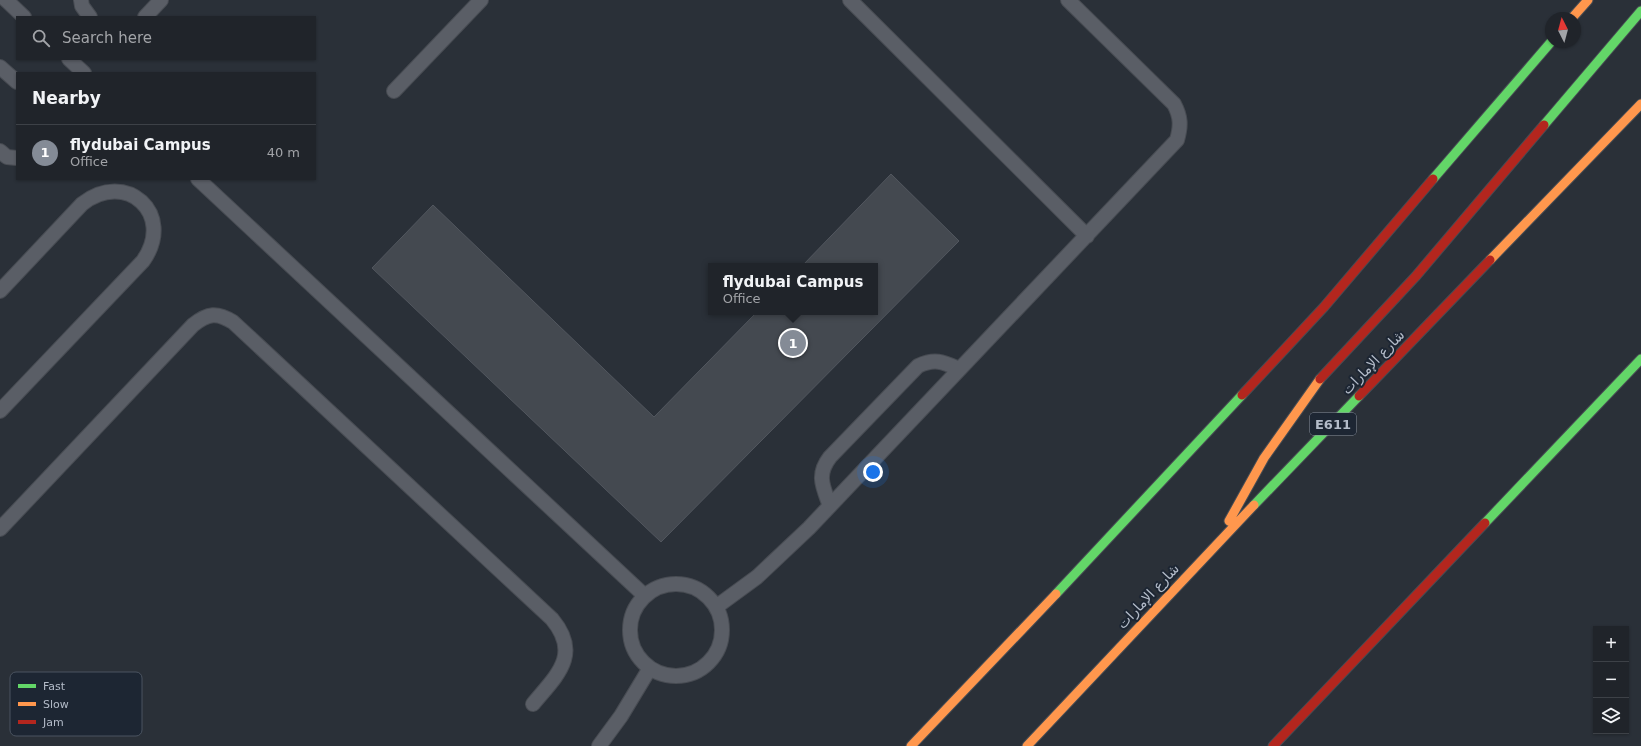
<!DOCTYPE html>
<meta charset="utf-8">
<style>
:root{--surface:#20242a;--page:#2d3036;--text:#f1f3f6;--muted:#a2a4a8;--line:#3d4147;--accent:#848b96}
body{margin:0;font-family:"DejaVu Sans",Cairo,sans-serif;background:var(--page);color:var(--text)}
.controls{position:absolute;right:12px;bottom:12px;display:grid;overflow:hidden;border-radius:0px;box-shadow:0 1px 3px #0004}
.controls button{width:36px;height:36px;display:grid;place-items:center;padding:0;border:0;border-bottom:1px solid var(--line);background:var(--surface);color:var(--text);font:20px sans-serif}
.compass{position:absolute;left:1545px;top:12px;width:36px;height:36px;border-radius:50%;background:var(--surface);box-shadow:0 1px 3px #0004;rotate:354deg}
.you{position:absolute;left:873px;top:472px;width:14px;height:14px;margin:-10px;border:3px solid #fff;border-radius:50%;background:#1a73e8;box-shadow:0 0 0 6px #1a73e833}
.badge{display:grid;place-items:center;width:26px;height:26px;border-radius:50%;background:var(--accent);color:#fff;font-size:13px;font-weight:700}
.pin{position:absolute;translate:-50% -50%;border:2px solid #fff;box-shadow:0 1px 4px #0006}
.popup{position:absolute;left:708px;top:263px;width:170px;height:52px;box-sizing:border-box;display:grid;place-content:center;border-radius:0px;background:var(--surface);filter:drop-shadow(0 1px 3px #0005);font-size:13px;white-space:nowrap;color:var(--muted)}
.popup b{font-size:15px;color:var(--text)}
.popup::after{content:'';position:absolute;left:50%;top:100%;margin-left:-8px;border:8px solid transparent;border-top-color:var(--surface)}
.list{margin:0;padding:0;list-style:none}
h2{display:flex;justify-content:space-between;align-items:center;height:52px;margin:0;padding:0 16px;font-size:17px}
h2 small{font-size:13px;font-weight:400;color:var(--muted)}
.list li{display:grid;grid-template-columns:26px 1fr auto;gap:12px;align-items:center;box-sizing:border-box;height:56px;padding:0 16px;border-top:1px solid var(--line)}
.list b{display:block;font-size:15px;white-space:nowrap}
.list p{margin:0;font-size:13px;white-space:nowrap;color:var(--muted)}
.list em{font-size:13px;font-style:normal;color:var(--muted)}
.icon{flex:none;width:22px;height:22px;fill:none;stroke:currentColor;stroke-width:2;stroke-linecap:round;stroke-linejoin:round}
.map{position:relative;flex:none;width:1641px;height:746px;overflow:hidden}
.search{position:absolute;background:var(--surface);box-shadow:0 1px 3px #0004;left:16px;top:16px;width:300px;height:44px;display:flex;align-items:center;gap:10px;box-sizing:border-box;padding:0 14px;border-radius:0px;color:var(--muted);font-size:15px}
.panel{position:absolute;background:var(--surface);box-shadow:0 1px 3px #0004;left:16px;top:72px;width:300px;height:108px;border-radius:0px}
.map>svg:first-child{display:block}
</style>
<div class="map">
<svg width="1641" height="746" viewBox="0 0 1641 746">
<rect width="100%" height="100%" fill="#2a3038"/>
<path fill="#444950" stroke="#52575f" d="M891,174L959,241L661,542L372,268L433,205L654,417L757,312H875V266H802Z"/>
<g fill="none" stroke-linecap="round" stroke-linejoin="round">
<defs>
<path id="lane" d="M6,0L24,17
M81,0L82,6L90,17
M850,0L1087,236
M145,17L161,0
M69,59L84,73
M0,67L17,82
M394,91L481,0
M0,151L7,157L17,158
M198,179L645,596
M0,291L82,204C126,169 176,214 143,261L0,411
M830,506C823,487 816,475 830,457L918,366C935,358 943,362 959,369
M0,529L193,325C208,313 217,312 233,322L552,619C582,655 556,676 533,704
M630 630a46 46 0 1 1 92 0a46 46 0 1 1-92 0Z
M716,607L757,577L809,528L1177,140C1181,126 1181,117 1174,104L1068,0
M599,746L621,716L650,668"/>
<path id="fast" d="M1544,125L1641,11
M1433,179L1551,42
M1254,505L1359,396
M1485,523L1641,359
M1056,594L1242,395"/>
<path id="slow" d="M1572,18L1588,0
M1490,260L1641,104
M1229,521L1264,458L1320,379
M911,746L1056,594
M1027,746L1254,505"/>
<path id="jam" d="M1320,379L1416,276L1544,125
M1242,395L1324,307L1433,179
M1359,396L1490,260
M1273,746L1485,523"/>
</defs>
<use href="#lane" stroke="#484c53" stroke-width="16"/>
<use href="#fast" stroke="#474c53" stroke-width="11"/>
<use href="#slow" stroke="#474c53" stroke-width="11"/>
<use href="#jam" stroke="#474c53" stroke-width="11"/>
<use href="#lane" stroke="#5a5e66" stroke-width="14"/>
<use href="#fast" stroke="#63d668" stroke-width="9"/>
<use href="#slow" stroke="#ff974d" stroke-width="9"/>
<use href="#jam" stroke="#b3261e" stroke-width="9"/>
</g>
<g text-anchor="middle" stroke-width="4" stroke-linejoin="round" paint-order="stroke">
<rect fill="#1d2633" stroke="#878f9c" stroke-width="1" x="1310" y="413" width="46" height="22" rx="3"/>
<g font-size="13" font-weight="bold" fill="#b4bcc9">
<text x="1333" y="429">E611</text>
</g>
<g font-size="14" fill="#b4bcc9" stroke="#1d2633">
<text transform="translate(1373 362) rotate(-46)" y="5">شارع الإمارات</text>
<text transform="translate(1148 596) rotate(-47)" y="5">شارع الإمارات</text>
</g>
</g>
<rect x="10" y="672" width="132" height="64" rx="6" fill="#1d2633" stroke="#4a5360" stroke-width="1"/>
<rect x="18" y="684" width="18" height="4" fill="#63d668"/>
<rect x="18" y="702" width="18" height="4" fill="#ff974d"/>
<rect x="18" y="720" width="18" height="4" fill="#b3261e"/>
<g font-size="11" fill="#b4bcc9">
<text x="43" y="690">Fast</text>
<text x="43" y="708">Slow</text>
<text x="43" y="726">Jam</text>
</g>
</svg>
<div class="controls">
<button>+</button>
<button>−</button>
<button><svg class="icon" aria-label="layers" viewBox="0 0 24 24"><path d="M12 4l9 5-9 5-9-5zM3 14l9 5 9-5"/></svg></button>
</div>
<svg class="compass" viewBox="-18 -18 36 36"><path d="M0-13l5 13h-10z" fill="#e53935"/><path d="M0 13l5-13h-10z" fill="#a2a4a8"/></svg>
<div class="you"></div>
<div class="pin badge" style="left:793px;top:343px">1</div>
<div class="popup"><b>flydubai Campus</b>Office</div>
<div class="search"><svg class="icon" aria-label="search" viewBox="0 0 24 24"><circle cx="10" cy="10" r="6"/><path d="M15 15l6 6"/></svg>Search here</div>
<section class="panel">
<h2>Nearby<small></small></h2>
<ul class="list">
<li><span class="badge">1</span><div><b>flydubai Campus</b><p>Office</p></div><em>40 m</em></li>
</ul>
</section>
</div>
